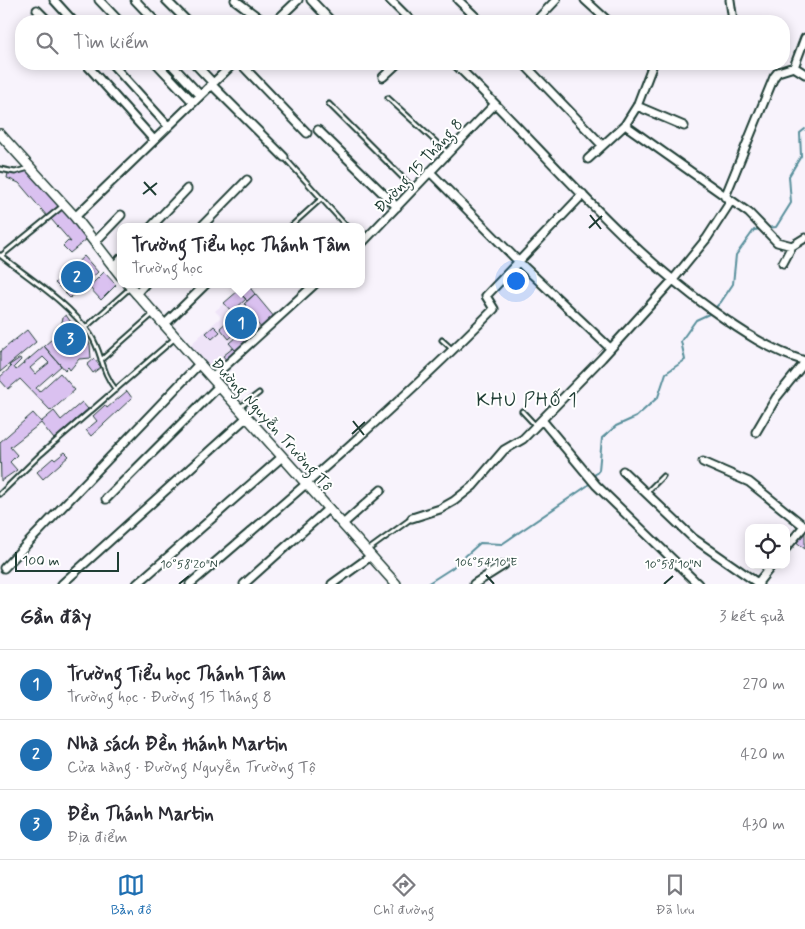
<!DOCTYPE html>
<html lang="vi">
<meta charset="utf-8">
<style>
:root{--surface:#fff;--page:#f7f7f7;--text:#2b2b33;--muted:#7c7c81;--line:#e1e1e2;--accent:#1f6fb2}
body{margin:0;font-family:Mynerve,sans-serif;background:var(--page);color:var(--text)}
.controls{position:absolute;right:15px;bottom:15px;display:grid;overflow:hidden;border-radius:10px;box-shadow:0 2px 12px #0003}
.controls button{width:45px;height:45px;display:grid;place-items:center;padding:0;border:0;border-bottom:1px solid var(--line);background:var(--surface);color:var(--text);font:25px sans-serif}
.scale{position:absolute;left:15px;bottom:12px;width:104px;box-sizing:border-box;padding-left:5px;border:2px solid #1f3d34;border-top:0;font-size:14px;line-height:18px;white-space:nowrap;color:#1f3d34;-webkit-text-stroke:4px #fff;paint-order:stroke}
.you{position:absolute;left:515px;top:280px;width:18px;height:18px;margin:-12px;border:4px solid #fff;border-radius:50%;background:#1a73e8;box-shadow:0 0 0 8px #1a73e833}
.badge{display:grid;place-items:center;width:32px;height:32px;border-radius:50%;background:var(--accent);color:#fff;font-size:16px;font-weight:700}
.pin{position:absolute;translate:-50% -50%;border:2px solid #fff;box-shadow:0 1px 5px #0006}
.popup{position:absolute;left:117px;top:223px;width:248px;height:65px;box-sizing:border-box;display:grid;place-content:center;border-radius:10px;background:var(--surface);filter:drop-shadow(0 1px 4px #0005);font-size:16px;white-space:nowrap;color:var(--muted)}
.popup b{font-size:19px;color:var(--text)}
.popup::after{content:'';position:absolute;left:50%;top:100%;margin-left:-10px;border:10px solid transparent;border-top-color:var(--surface)}
.list{margin:0;padding:0;list-style:none}
h2{display:flex;justify-content:space-between;align-items:center;height:65px;margin:0;padding:0 20px;font-size:21px}
h2 small{font-size:16px;font-weight:400;color:var(--muted)}
.list li{display:grid;grid-template-columns:32px 1fr auto;gap:15px;align-items:center;box-sizing:border-box;height:70px;padding:0 20px;border-top:1px solid var(--line)}
.list b{display:block;font-size:19px;white-space:nowrap}
.list p{margin:0;font-size:16px;white-space:nowrap;color:var(--muted)}
.list em{font-size:16px;font-style:normal;color:var(--muted)}
.icon{flex:none;width:28px;height:28px;fill:none;stroke:currentColor;stroke-width:2;stroke-linecap:round;stroke-linejoin:round}
.map{position:relative;flex:none;width:805px;height:584px;overflow:hidden}
.search{position:absolute;background:var(--surface);box-shadow:0 2px 12px #0003;left:15px;right:15px;top:15px;height:55px;display:flex;align-items:center;gap:12px;box-sizing:border-box;padding:0 18px;border-radius:20px;color:var(--muted);font-size:19px}
.sheet{height:275px;background:var(--surface)}
nav{display:flex;justify-content:space-around;align-items:center;box-sizing:border-box;height:70px;border-top:1px solid var(--line);background:var(--surface);font-size:14px;color:var(--muted)}
nav a{display:grid;justify-items:center;gap:2px}
nav .on{color:var(--accent)}
.map>svg:first-child{display:block}
</style>
<div class="map">
<svg width="805" height="584" viewBox="0 0 805 584">
<rect width="100%" height="100%" fill="#f8f3fc"/>
<filter id="ink" filterUnits="userSpaceOnUse"><feTurbulence type="fractalNoise" baseFrequency=".02" numOctaves="2"/><feDisplacementMap in="SourceGraphic" scale="10" xChannelSelector="R" yChannelSelector="G"/><feConvolveMatrix kernelMatrix="1 2 1 2 8 2 1 2 1" color-interpolation-filters="sRGB"/></filter>
<g filter="url(#ink)">
<path fill="#efe4f8" d="M234,284H247L275,318L213,373L189,346L221,317L215,311L238,291Z"/>
<g fill="none" stroke-linecap="round" stroke-linejoin="round">
<path stroke="#588f9b" stroke-width="2" d="M766,228L776,227L791,203L789,176L801,156L800,133L805,129
M593,477L599,470L602,438L616,426L636,417L658,397L666,373L685,360L681,341L696,320L709,314L721,302L733,284L736,255L754,230L762,229
M427,584L452,568L480,543L502,544L587,486L591,481"/>
</g>
<path fill="#dac1f0" stroke="#1f3d34" fill-rule="evenodd" d="M27,170L60,206L47,216L19,183L7,178L8,173Z
M63,209L87,239L70,253L63,246L68,241L71,242L51,219Z
M84,256L98,272L70,298L55,283Z
M104,272L116,285L101,300L89,287Z
M247,284L255,294L247,301L233,285Z
M238,291L246,299L232,312L224,303Z
M255,294L275,318L262,329L253,318L229,339L220,328L246,305L244,304Z
M66,315L70,321L85,334L90,345L91,358L79,359L70,370L68,367L65,370L44,346L60,332L63,317Z
M251,324L258,332L237,352L229,343Z
M214,326L220,332L212,339L206,333Z
M27,330L36,342L0,372V352Z
M44,346L61,366L36,388L39,392L60,373L75,390L51,411L20,379L8,389L0,380V377L11,367L9,365L11,364L20,358L21,360L14,367L16,370ZM43,357L49,363L35,374L30,368Z
M233,348L237,352L227,361L223,356Z
M94,359L101,367L93,373L87,365Z
M127,391L132,398L91,436L86,430L97,421L93,416L105,405L107,408Z
M82,402L88,409L54,439L41,423L10,447L17,455L10,462L17,470L1,481L0,442L33,413L41,422L54,411L61,420Z
M65,452L69,456L43,479L37,472L53,458L55,460Z
M805,529V549L795,541Z"/>
<g fill="none" stroke-linecap="round" stroke-linejoin="round">
<defs>
<path id="lane" d="M388,98L448,153
M329,104L413,188
M284,157L347,227
M0,169L15,172L29,168
M290,227L321,199
M0,255C30,279 68,302 90,334C103,353 100,370 116,390
M1,256L64,205
M85,328L130,288
M442,340L453,350
M101,360L153,314
M239,408L259,393
M522,411L536,426
M647,492L663,476
M0,494L41,454L175,338
M368,550L412,518"/>
<path id="street" d="M54,0L73,21
M99,0L119,21
M135,0L155,21
M166,0L187,21
M235,0L263,21
M311,0L331,21
M390,0L411,21
M458,0L480,21
M585,0L608,21
M730,0L733,21
M37,10L48,21
M276,21L298,0
M536,21L556,0
M86,64L154,140
M112,64L168,126
M157,64L193,102
M171,64L200,95
M195,64L213,83
M241,64L307,133
M455,64C541,146 615,241 712,310C741,331 771,351 805,361
M524,64L602,145
M794,67L805,74
M383,77L397,64
M211,84L284,157
M637,106L684,126
M625,125L749,213L777,242L792,246L805,238
M318,130L397,207
M588,159L625,125L637,106L653,64
M430,172L518,261L610,348
M725,197L774,77L778,72L794,67L805,38
M75,217L233,64
M151,227L187,189
M201,227L247,180
M95,242L121,215
M361,244L495,104
M783,263L792,246
M114,266L121,258
M136,294L145,284
M164,325L206,284
M212,378L315,284
M542,420L596,485L698,584
M756,432L776,398L805,362
M703,462L749,482L804,526
M623,471L693,538L759,584
M106,499L219,386
M412,518L440,509L454,501L473,486L504,450L523,439L602,358L672,281L707,238L731,201
M343,524L381,490
M786,548L805,525
M4,568L199,364
M62,584L247,417
M137,584L282,457
M190,584C294,495 398,406 494,309L486,296L583,194
M244,584L329,508
M332,584L371,556
M474,584L504,565
M757,584L772,565"/>
<path id="secondary" d="M0,134L75,217L121,276
M128,284L396,584"/>
</defs>
<use href="#lane" stroke="#1f3d34" stroke-width="7"/>
<use href="#street" stroke="#1f3d34" stroke-width="11"/>
<use href="#secondary" stroke="#1f3d34" stroke-width="12"/>
<use href="#lane" stroke="#fff" stroke-width="3"/>
<use href="#street" stroke="#fff" stroke-width="7"/>
<use href="#secondary" stroke="#fff" stroke-width="9"/>
</g>
</g>
<path fill="none" stroke="#1f3d34" stroke-width="2" d="M144,182L156,195M143,194L157,183M590,215L601,229M589,228L602,216M353,421L364,435M352,434L365,422M486,575L494,584M179,584L189,576M664,584L673,576"/>
<g text-anchor="middle" stroke-width="4" stroke-linejoin="round" paint-order="stroke">
<g font-size="16" fill="#1f3d34" stroke="#fff">
<text transform="translate(418 165) rotate(-47)" y="6">Đường 15 Tháng 8</text>
<text transform="translate(273 424) rotate(48)" y="6">Đường Nguyễn Trường Tộ</text>
</g>
<g font-size="19" letter-spacing="1" fill="#1f3d34" stroke="#fff">
<text x="527" y="406">KHU PHỐ 1</text>
</g>
</g>
<g font-size="12" text-anchor="middle" fill="#1f3d34" stroke="#fff" stroke-width="4" stroke-linejoin="round" paint-order="stroke">
<text x="486" y="566">106°54'10"E</text>
<text x="189" y="568">10°58'20"N</text>
<text x="673" y="568">10°58'10"N</text>
</g>
</svg>
<div class="controls">
<button><svg class="icon" aria-label="locate" viewBox="0 0 24 24"><circle cx="12" cy="12" r="6"/><path d="M12 2v4M12 18v4M2 12h4M18 12h4"/></svg></button>
</div>
<div class="scale">100 m</div>
<div class="you"></div>
<div class="pin badge" style="left:241px;top:323px">1</div>
<div class="popup"><b>Trường Tiểu học Thánh Tâm</b>Trường học</div>
<div class="pin badge" style="left:77px;top:277px">2</div>
<div class="pin badge" style="left:70px;top:339px">3</div>
<div class="search"><svg class="icon" aria-label="search" viewBox="0 0 24 24"><circle cx="10" cy="10" r="6"/><path d="M15 15l6 6"/></svg>Tìm kiếm</div>
</div>
<section class="sheet">
<h2>Gần đây<small>3 kết quả</small></h2>
<ul class="list">
<li><span class="badge">1</span><div><b>Trường Tiểu học Thánh Tâm</b><p>Trường học · Đường 15 Tháng 8</p></div><em>270 m</em></li>
<li><span class="badge">2</span><div><b>Nhà sách Đền thánh Martin</b><p>Cửa hàng · Đường Nguyễn Trường Tộ</p></div><em>420 m</em></li>
<li><span class="badge">3</span><div><b>Đền Thánh Martin</b><p>Địa điểm</p></div><em>430 m</em></li>
</ul>
</section>
<nav>
<a class="on"><svg class="icon" aria-label="map" viewBox="0 0 24 24"><path d="M3 6l6-2 6 2 6-2v14l-6 2-6-2-6 2zM9 4v14M15 6v14"/></svg>Bản đồ</a>
<a><svg class="icon" aria-label="directions" viewBox="0 0 24 24"><path d="M12 3l9 9-9 9-9-9zM9 14v-3h6M13 9l2 2-2 2"/></svg>Chỉ đường</a>
<a><svg class="icon" aria-label="saved" viewBox="0 0 24 24"><path d="M7 4h10v16l-5-4-5 4z"/></svg>Đã lưu</a>
</nav>
